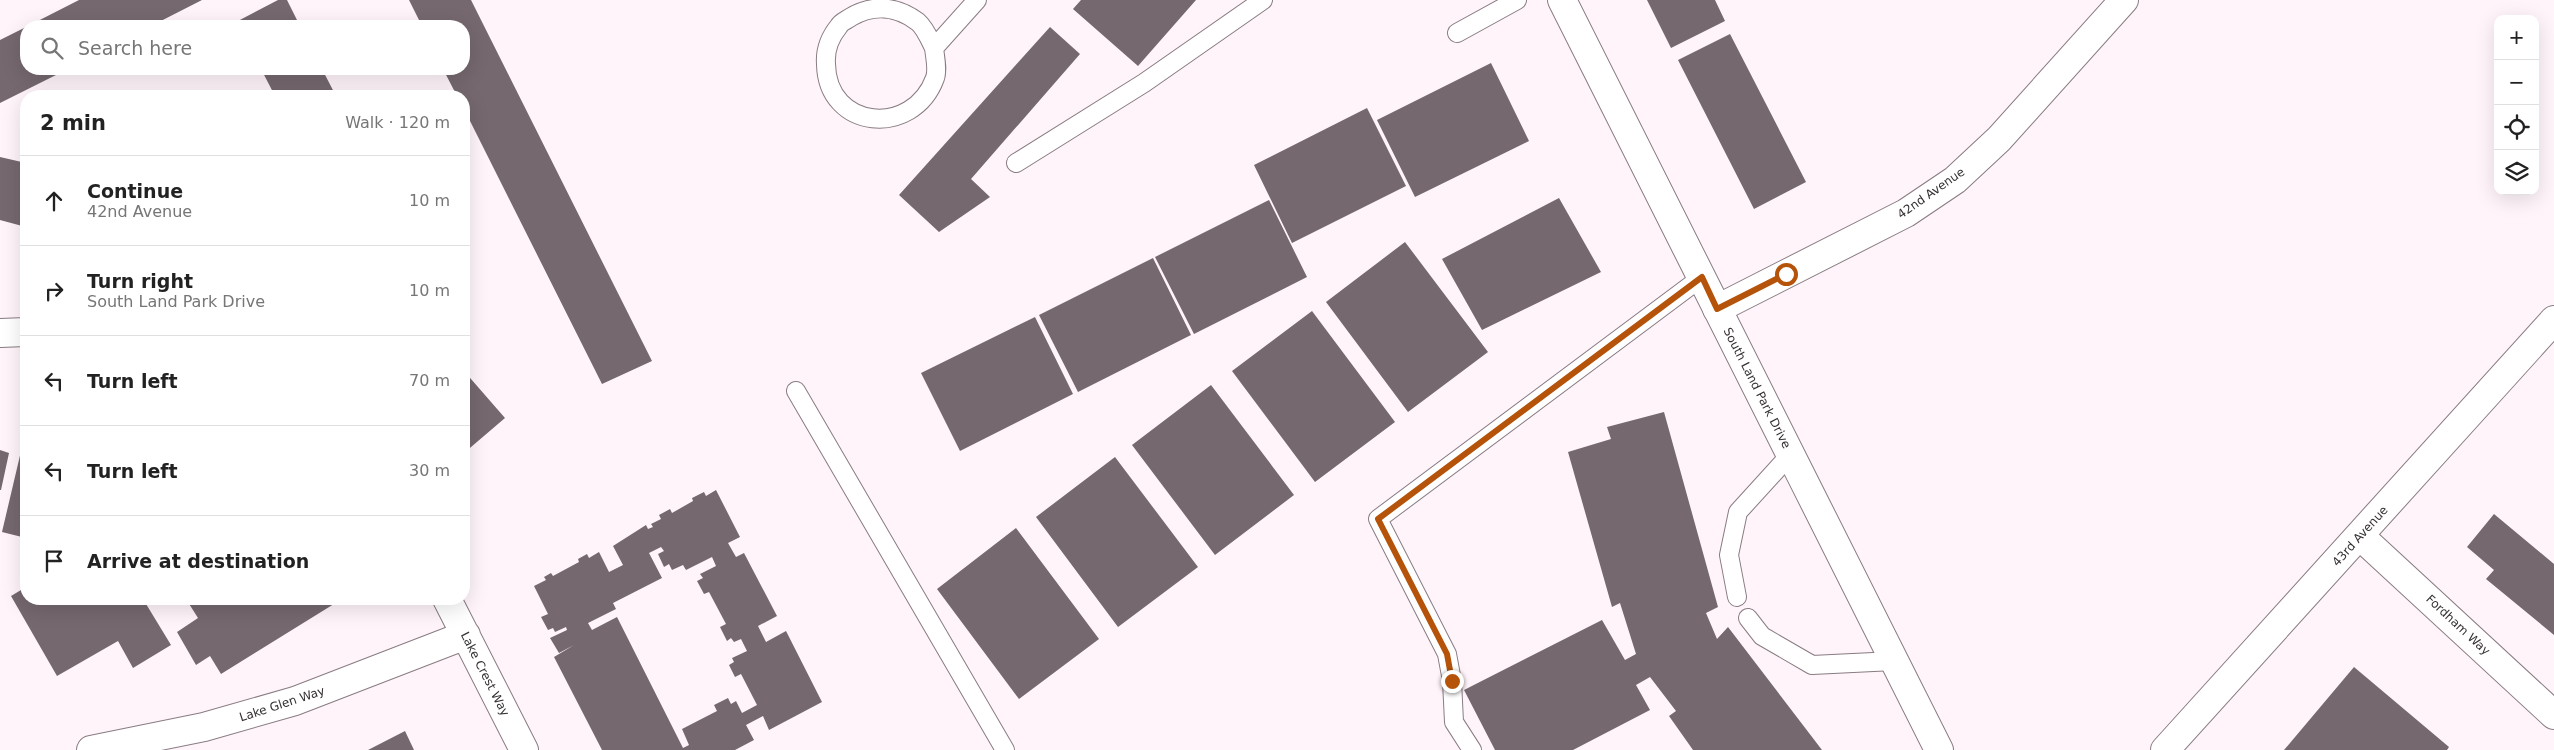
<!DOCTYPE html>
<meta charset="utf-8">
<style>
:root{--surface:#fff;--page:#f6f6f6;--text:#222;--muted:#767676;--line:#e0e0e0}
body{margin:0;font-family:"DejaVu Sans",sans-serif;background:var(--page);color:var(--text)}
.controls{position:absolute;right:15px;top:15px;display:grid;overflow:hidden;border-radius:10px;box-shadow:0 5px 20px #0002}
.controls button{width:45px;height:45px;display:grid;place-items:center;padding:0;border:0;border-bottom:1px solid var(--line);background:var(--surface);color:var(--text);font:25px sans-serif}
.stop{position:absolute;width:15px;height:15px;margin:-11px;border:4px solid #b45309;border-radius:50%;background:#fff}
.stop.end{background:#b45309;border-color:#fff;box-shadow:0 1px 5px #0008}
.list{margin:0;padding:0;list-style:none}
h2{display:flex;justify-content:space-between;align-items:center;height:65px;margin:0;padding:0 20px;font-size:21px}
h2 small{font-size:16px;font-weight:400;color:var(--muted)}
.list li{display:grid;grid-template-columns:32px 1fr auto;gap:15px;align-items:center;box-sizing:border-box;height:90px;padding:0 20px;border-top:1px solid var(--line)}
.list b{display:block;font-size:19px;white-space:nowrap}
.list p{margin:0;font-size:16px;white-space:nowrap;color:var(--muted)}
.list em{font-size:16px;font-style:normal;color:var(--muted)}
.icon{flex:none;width:28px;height:28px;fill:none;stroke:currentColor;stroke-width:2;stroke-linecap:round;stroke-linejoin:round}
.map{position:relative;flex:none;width:2554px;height:750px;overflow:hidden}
.search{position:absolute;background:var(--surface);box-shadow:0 5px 20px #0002;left:20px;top:20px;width:450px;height:55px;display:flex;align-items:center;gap:12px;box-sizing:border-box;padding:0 18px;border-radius:20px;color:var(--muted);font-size:19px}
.panel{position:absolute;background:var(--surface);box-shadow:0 5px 20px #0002;left:20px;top:90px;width:450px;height:515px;border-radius:20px}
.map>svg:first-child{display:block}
</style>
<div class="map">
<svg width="2554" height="750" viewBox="0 0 2554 750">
<rect width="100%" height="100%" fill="#fef4f9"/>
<path fill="#75686f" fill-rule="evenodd" d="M79,0H202L151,26H28Z
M278,0H287L300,26H239L236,22Z
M409,0H471L652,361L602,384L464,109V96H457L443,69H464V26H422Z
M1081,0H1196L1138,66L1073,9Z
M1647,0H1715L1725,21L1671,48Z
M26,27V69H68L0,103V40Z
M1050,27L1080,54L971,179L990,197L939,232L899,195Z
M1730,34L1806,182L1754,209L1678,60Z
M1491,63L1529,141L1415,197L1377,120Z
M261,69H322L336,96H275Z
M1367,108L1406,186L1292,243L1254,165Z
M0,157L26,163V227L0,220Z
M1559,198L1601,272L1482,330L1442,259Z
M1269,200L1307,277L1194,334L1155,257Z
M1405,242L1488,352L1408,412L1326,302Z
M1153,258L1191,335L1078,392L1039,315Z
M1312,311L1395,422L1315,482L1232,371Z
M1035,317L1073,394L960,451L921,373Z
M464,371L505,418L464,453Z
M1211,385L1294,495L1215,555L1132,445Z
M1664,412L1718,607L1706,613L1717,639L1728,627L1822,750H1693L1669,716L1676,711L1650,677L1636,685L1650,710L1573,750H1495L1464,690L1602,620L1625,660L1636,654L1620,603L1612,607L1568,452L1611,439L1607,427Z
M22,447L26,448V538L2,532Z
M0,450L9,453L1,490H0Z
M1115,457L1198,567L1118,627L1036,517Z
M716,490L740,537L728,543L736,557L744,553L777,616L758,626L766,642L786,631L822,702L769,730L763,716L746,725L754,740L735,750H602L554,657L574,645L559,653L550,638L567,630L566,627L555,632L553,628L548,630L541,617L548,614L534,586L546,580L544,577L551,573L553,576L579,562L578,559L587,554L589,558L599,552L609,572L623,565L613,546L646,525L648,529L653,527L651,524L661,519L659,515L670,509L672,513L693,501L692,498L704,492L706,496ZM661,547L664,551L658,554L664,567L669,564L672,570L683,565L686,570L712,557L716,566L700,574L703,578L697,581L704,594L709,592L726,624L720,627L727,641L731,638L734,642L741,639L747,651L732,658L734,662L729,665L735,677L741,674L757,705L742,713L736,701L731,704L728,698L714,705L717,711L682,729L689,745L683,748L617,617L592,630L588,623L616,609L613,603L662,578L649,553Z
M2494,514L2554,564V635L2486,579L2494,570L2467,547Z
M1016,528L1099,639L1019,699L937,589Z
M26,587V599H143L171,645L133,668L118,641L57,676L11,596Z
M186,599H342L221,674L210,656L196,665L177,632L198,618Z
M2354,667L2449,747L2447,750H2284Z
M405,731L414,750H368Z"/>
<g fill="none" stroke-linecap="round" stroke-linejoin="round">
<defs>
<path id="lane" d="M1457,33L1517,0
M934,48C930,40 925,28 918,22C897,6 873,4 851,17C847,20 841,22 839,26C830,37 825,51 826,64C827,130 913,138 935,78C938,70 935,57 934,48L977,0
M1016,163L1144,83L1263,0
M796,391L1005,750
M1737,597L1729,555L1738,512L1790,455
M1748,618L1762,636L1812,665L1894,661
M1472,750L1454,722L1452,681L1447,654L1378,519L1702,277"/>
<path id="street" d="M1717,309L1906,213L1955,180L1999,139L2124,0
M0,333L26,332
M2360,536L2554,715
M447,599L524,750
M91,750L204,727L295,701L466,635"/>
<path id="secondary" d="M1562,0L1939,750
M2165,750L2554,320"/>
</defs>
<use href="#lane" stroke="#897b83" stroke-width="20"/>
<use href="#street" stroke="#897b83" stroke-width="30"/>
<use href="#secondary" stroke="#897b83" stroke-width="30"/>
<use href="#lane" stroke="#fff" stroke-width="18"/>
<use href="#street" stroke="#fff" stroke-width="28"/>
<use href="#secondary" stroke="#fff" stroke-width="28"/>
</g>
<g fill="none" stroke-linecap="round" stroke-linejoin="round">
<path stroke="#b45309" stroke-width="6" d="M1452,681L1447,654L1378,519L1702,277L1717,309L1786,274"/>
</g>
<g text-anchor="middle" stroke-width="5" stroke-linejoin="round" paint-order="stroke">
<g font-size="12" fill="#353033" stroke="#fff">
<text transform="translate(1931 193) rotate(-35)" y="4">42nd Avenue</text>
<text transform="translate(1757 388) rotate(63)" y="4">South Land Park Drive</text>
<text transform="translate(2360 536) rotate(-48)" y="4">43rd Avenue</text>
<text transform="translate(2458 625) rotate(43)" y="4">Fordham Way</text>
<text transform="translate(485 674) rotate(63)" y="4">Lake Crest Way</text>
<text transform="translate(282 704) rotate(-18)" y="4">Lake Glen Way</text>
</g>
</g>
</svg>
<div class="controls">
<button>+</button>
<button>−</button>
<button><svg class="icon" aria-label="locate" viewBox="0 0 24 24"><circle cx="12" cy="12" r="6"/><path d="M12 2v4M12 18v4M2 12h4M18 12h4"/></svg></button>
<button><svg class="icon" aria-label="layers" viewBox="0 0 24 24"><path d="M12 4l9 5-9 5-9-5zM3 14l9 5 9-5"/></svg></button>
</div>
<div class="stop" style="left:1786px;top:274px"></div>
<div class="stop end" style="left:1452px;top:681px"></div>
<div class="search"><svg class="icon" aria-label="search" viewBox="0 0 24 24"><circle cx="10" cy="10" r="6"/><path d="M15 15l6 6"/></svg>Search here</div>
<section class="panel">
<h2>2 min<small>Walk · 120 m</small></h2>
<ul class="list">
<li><svg class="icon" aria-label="ahead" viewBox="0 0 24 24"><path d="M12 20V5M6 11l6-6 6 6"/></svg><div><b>Continue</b><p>42nd Avenue</p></div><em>10 m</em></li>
<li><svg class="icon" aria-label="right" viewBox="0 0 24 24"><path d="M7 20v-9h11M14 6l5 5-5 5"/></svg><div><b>Turn right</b><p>South Land Park Drive</p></div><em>10 m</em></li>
<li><svg class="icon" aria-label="left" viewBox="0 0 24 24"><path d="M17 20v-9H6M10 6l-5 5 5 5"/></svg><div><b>Turn left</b></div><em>70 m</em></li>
<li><svg class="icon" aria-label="left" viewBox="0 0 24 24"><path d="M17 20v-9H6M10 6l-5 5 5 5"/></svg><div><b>Turn left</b></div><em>30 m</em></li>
<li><svg class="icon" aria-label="arrive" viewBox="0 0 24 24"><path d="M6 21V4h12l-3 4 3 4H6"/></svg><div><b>Arrive at destination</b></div></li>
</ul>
</section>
</div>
